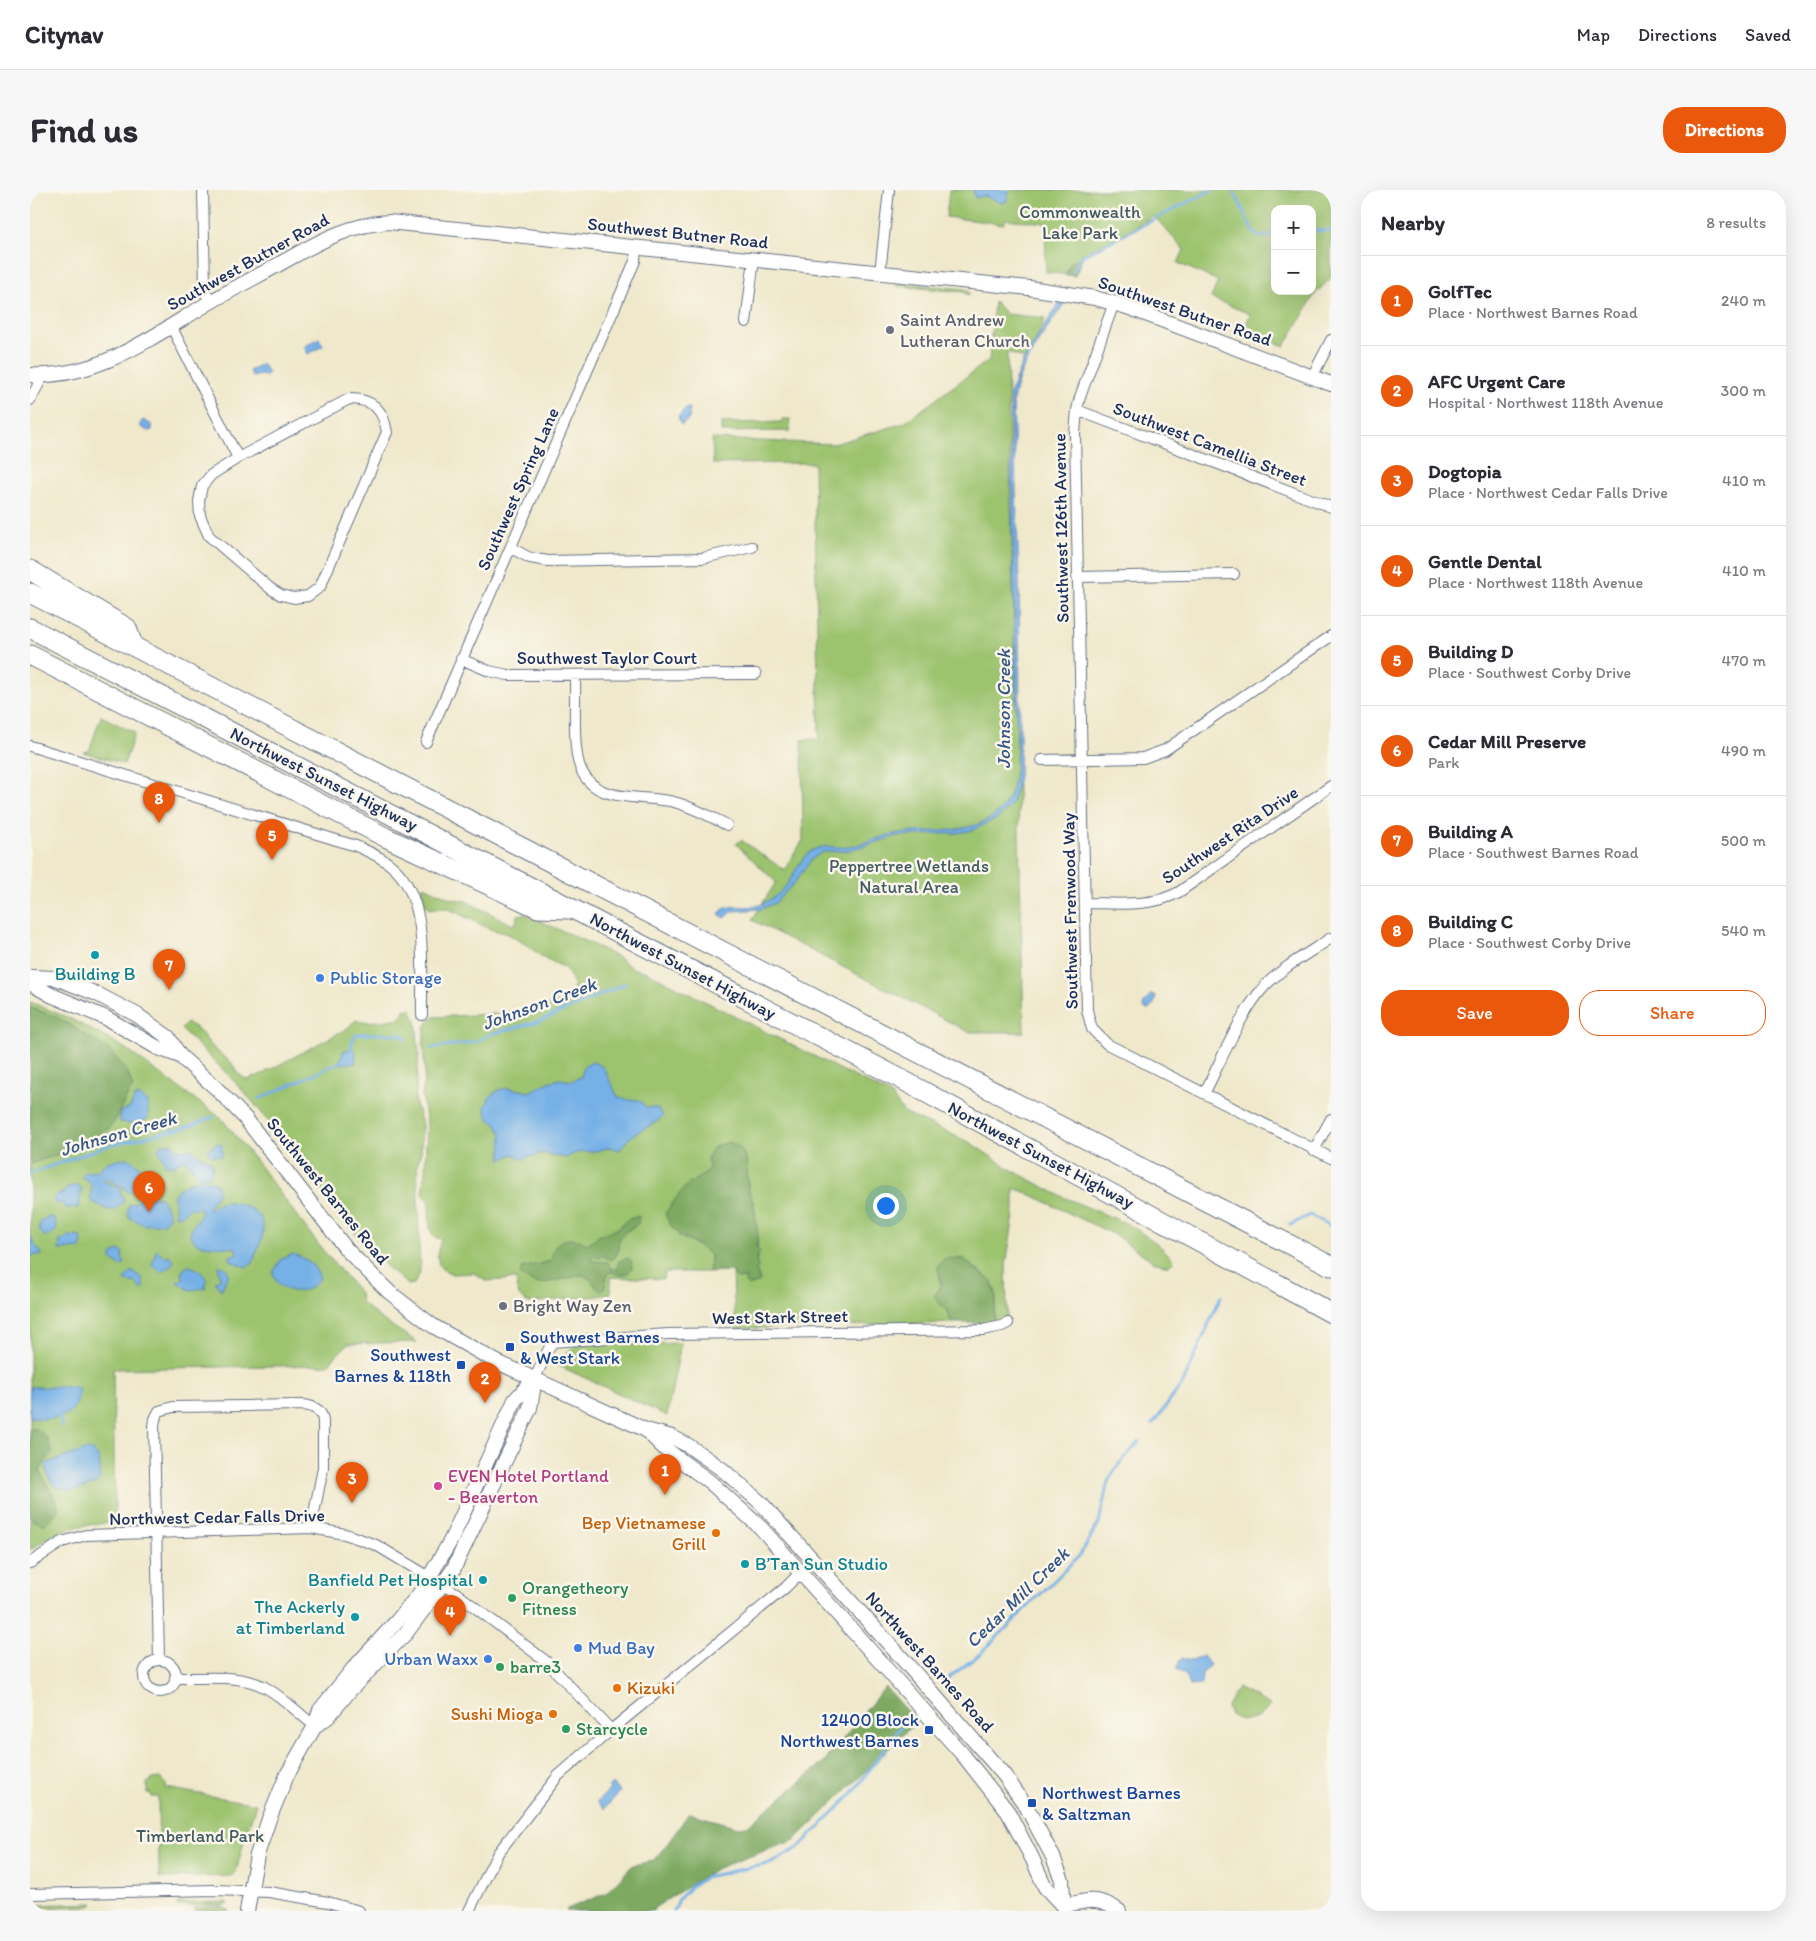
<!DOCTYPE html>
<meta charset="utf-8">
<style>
:root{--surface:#fff;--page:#f7f7f7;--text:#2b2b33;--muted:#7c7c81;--line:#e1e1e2;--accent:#ea580c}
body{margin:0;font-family:Itim,sans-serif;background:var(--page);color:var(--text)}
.controls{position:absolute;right:15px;top:15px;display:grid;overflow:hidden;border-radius:10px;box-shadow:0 5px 20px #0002}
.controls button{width:45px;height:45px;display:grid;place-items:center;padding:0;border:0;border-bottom:1px solid var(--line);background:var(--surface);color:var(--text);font:25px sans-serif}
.you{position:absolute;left:855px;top:1015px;width:18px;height:18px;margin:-12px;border:4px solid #fff;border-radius:50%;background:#1a73e8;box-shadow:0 0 0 8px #1a73e833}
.badge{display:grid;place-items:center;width:32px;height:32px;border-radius:50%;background:var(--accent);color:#fff;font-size:16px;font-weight:700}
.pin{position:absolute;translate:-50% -41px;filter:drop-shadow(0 1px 2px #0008)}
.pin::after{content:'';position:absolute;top:26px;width:18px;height:15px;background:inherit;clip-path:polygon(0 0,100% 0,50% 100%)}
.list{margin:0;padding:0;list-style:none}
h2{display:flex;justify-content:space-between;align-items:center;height:65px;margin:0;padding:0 20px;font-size:21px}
h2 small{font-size:16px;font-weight:400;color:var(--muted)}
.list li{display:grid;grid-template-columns:32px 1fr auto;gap:15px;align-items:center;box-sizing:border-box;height:90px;padding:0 20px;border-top:1px solid var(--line)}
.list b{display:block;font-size:19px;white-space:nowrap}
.list p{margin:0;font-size:16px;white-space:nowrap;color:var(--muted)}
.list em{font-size:16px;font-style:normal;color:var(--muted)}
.actions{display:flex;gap:10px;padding:15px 20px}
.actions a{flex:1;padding:11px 0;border:1px solid var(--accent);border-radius:20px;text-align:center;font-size:18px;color:var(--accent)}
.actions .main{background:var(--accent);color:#fff}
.map{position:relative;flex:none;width:1301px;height:1721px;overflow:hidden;border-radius:20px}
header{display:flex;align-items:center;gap:30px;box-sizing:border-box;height:70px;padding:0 25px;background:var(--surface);border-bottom:1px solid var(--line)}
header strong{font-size:24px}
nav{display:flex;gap:28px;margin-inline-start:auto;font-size:18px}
.intro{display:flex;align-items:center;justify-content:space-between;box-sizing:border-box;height:120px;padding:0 30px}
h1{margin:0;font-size:35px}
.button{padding:12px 22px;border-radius:20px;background:var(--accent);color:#fff;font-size:18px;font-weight:700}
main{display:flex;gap:30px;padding:0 30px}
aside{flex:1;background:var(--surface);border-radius:20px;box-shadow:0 5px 20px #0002}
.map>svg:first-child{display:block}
</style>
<header>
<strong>Citynav</strong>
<nav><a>Map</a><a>Directions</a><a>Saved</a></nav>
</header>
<div class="intro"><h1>Find us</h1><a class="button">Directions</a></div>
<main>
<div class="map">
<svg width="1301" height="1721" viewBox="0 0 1301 1721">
<rect width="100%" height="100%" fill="#fbf7ec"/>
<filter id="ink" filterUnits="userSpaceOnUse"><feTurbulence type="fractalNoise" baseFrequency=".02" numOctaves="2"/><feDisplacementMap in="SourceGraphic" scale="10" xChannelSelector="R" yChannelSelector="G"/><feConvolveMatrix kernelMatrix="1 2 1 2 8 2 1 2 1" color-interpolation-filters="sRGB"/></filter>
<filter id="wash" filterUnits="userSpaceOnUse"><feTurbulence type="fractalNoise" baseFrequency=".0096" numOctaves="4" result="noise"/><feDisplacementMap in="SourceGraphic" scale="20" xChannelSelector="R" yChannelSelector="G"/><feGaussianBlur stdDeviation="1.12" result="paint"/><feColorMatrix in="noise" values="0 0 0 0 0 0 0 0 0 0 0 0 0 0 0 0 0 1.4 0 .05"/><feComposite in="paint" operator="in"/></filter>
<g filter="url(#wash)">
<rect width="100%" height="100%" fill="#efe8cb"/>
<path fill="#9cc36e" stroke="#5c7966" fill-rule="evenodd" d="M919,0H1301V88L1285,104L1255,156L1214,141L1220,124L1181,108L1188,91L1148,73L1154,60L1124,26L1041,73L1036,85L1016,82L1015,33L975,29L974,34L916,27ZM1245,19H1282V101H1245Z
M869,93L934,99L940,103L938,105L934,102L866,96Z
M964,111L976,124L1015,128L998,170L977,162L994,842H939L722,730L746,692L706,654L711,650L754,680L773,650L772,550L789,549L784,273L683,274L682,249L804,254L874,233L959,170Z
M752,229H760V241L691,242V233L752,232Z
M71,526L105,543L94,574L53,562L59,561Z
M394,696L420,708L436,711L483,735L486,733L487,725L495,724L574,760L589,768L602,778L617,782L861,905L874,923L939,952L980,979L1031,1006L1100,1035L1128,1054L1145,1071L1138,1076L1124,1072L1085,1045L999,1004L984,998V1025L976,1075L977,1126L967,1134L956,1133L964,1129C964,1122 965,1116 966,1109C968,1090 947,1082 935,1069L908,1076L911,1094L904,1107L916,1120L922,1133L705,1139L703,1081L711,1088L730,1091L726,1080L728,1047L724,1015L718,998L717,978L695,989L657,997L635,1024L650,1047L673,1058L680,1065V1080L677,1082H635L634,1089L581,1087V1103L568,1106L500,1113C486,1108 488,1101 486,1089L456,1091L444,1083L422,1084L412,1079L409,1075L407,1065L411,1049L404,1047L400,1039L399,1011L392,1005V1001L395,982L397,933L392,906L395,885L393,856L395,837L401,828L404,827L482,823L505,819L536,810L543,806L544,802L543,791L535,778L511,766L495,754L478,744L460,739L421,720L415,718L399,719L395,713L391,699Z
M0,812L39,828L90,855L191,928L226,971L291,1058L330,1103L331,1112L351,1129L387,1152L318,1154L297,1175L83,1179L85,1333C47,1335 31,1337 0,1360V974C19,967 68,952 80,937C90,926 93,909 103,897L27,827L0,818Z
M381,819L386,831L389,864L385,911L392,934L391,962L387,975L390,1083L384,1094L378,1095C320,1049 281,984 235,927C210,895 180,867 151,839L157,833L168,839L184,859L202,873L207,883L217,890L232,884L316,839L326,830L331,832L351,831L371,828L374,820Z
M651,1153L637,1226L525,1174L545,1155Z
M1208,1498L1240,1515C1232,1530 1214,1535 1200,1525L1197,1516Z
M131,1588L136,1593V1598L226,1614L214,1651L206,1682L203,1686L129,1688L128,1607H122L120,1603H117V1593L121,1591V1589Z
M197,1712V1715L147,1716V1713Z
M64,1713L60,1716L0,1718V1715Z
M193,1717L199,1721H165V1718Z"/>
<path fill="#7da961" stroke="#4c6c60" d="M1053,66L1045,86L1036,85L1041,73Z
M0,818L27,827L78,859L96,879L103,897C93,909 90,926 80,937C68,952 19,967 0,974Z
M700,952L710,958L716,967L718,998L724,1015L728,1047L726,1057L730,1062L726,1069L728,1078L726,1080L730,1092L718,1096L715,1093L716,1088L708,1089L704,1086L703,1081L677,1082L680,1080V1065C662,1047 646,1052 635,1024C642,1014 650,1001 660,993C668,987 674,987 679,978L677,968L685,956Z
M609,1026L608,1034C598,1040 585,1047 589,1060L585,1067L580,1070L574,1066L561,1068L562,1071L578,1072L581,1079H587L589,1071L598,1068L601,1071L602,1079L598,1083L592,1085L581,1082L577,1084L575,1097L572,1100H569L560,1089L553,1085L510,1094L502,1092L490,1085L492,1078L521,1071C523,1067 521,1064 524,1059C530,1046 546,1047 557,1054L570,1045L587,1039L598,1029Z
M915,1068L935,1069L944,1078L962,1091L966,1108L964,1119V1130L956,1133H922L916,1120L904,1107L911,1094L908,1076Z
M0,1237C13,1241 19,1248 22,1262L10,1280C15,1295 26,1305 29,1320L14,1335L4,1331L0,1324Z
M855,1497L886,1532L765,1650L685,1679L624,1718V1721H536L537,1719L576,1703L603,1675L623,1671L638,1653L659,1623L708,1637L717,1636L794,1572Z"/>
<path fill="#74b0e6" stroke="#4870a2" d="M943,0H980L977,11L972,13L955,6L945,8Z
M1029,113L1034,114C1014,144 988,175 983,212L989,391L990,547L989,586L982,614L968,628L943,640L927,643L867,646L820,660L792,662L781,670L765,692L745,713L731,719L703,721L695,728L689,724C698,710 718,722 734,713C740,710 748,705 752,700C764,689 769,666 785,659C795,655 809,658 819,657C836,653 853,645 870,643C906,639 961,647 979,607C987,589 986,566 987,547L980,203L993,171Z
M289,148L293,156L278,164L274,157Z
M232,174L238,182L237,186L230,185L222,187V184L219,181Z
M660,218L659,229L651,235L648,227L655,219Z
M113,230L122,235V240L118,241L111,237L110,234Z
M1121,804L1126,806L1124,814L1118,820L1114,818L1113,815Z
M322,858L326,863L325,873L306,874L311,869L313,861Z
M564,872L573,877L588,907L598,910H609L616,917L627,918L633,926C617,942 604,937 590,960L579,957C562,965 553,957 536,968L513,963L492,969L483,964L471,970L472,944L466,934L458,928L455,917L460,907L468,900L479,898L499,902L519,892L530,889L541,891L551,887L554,876Z
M109,906L118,912V928L109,934L90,932V922L100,918L104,908Z
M131,954H142L148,960L158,958L182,972L183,977L178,987L173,985V988L177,991L185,992L189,1002L178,1018L181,1019C184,1016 186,1014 190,1013C205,1009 232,1019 233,1037C234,1048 226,1063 222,1074L215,1077L201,1071L200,1066L207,1063L206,1058L173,1055L166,1053L160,1045C161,1034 171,1029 172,1019L159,1018L152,1025L146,1026L144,1005C148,997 161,990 169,991L170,988L155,970L150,971L144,976L136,975L128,958Z
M186,954H192V967L187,965L182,966L177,960Z
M96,968C106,971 117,982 116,993L110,999H105L98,1003L95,998L75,988L73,990L75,992L92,999H90C90,1004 93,1007 94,1011L86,1019L78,1020L61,1011C59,1000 67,993 53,988L52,986L56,982L67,981L77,972Z
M48,995L52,999L48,1018H36L30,1013H25L23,1011C24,1005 29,1004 35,1002L37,997Z
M112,1006L130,1007L139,1022V1027L134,1033L115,1035L100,1028L97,1023L99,1015L106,1012Z
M18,1027H23L27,1037C24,1044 22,1046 14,1046L9,1039L11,1031Z
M0,1045L4,1054L11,1062V1065H3L0,1068Z
M38,1046L51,1047L52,1052L50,1058L29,1060L30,1051L35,1049Z
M89,1060L93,1063L92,1068L95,1074L90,1076L81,1069L82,1065Z
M126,1061H129L134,1067L139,1065L144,1071L139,1078L131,1082L122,1075Z
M263,1064C277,1068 285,1076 290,1088C278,1107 249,1106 243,1083L251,1069Z
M158,1076C168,1078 172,1082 177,1090L175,1098L160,1100L147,1092L153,1089L152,1081Z
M188,1076L196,1078L199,1084L191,1100L185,1092L190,1089Z
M101,1082H103L112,1088L114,1098L112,1100L106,1093L96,1091L95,1088Z
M0,1197H45L49,1200C49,1228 23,1232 0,1227Z
M56,1260C72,1260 71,1279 69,1291C48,1304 19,1307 16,1275L20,1272Z
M1173,1466L1180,1475L1172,1484L1171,1495L1159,1496L1155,1485L1146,1479L1151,1468L1161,1471Z
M582,1594L590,1602L574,1619L567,1612L580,1599L578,1597Z"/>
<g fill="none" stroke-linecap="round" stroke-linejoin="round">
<path stroke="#74b0e6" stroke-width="3" d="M1202,0C1214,15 1215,36 1229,47L1245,45
M1282,40L1297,41L1301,40
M1044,82L1050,67L1182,0
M401,858L445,852L461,844L510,831L595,794
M321,862L322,851L327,844H369L376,849
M229,909L308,873
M0,984L76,956L157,937L183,927
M1260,1035L1280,1025L1301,1036
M29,1227L32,1236
M1123,1234L1153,1193L1191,1106
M911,1494L951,1463L1050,1365L1069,1333L1078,1291L1089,1274L1110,1251
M644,1721L649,1709L661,1696L679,1686L742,1673L768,1658L821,1605L879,1526"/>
</g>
</g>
<g filter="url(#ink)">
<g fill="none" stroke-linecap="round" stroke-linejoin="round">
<defs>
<path id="street" d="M173,0L175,99L179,113
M850,83L859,0
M1084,113L1050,207L1047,220L1045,243L1057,820L1062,839L1077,854L1301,968
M716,132L724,69
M141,136L208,268
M1282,187L1301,150
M319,209C343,209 353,219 357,242L290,397L278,406L264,408L251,405L241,399L179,346L170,326L169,311L172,296L181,285L208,268Z
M0,210L13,186
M1047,220L1301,317
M481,358L500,368L518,371L673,368L722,357
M1047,387L1204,384
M431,469L459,481L478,485L726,484
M545,485C546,508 542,557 550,577C564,615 611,604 644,612C663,617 679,626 697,635
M396,552L605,71L606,58
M0,556L326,656C339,662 352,667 363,677C400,710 391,780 392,825
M1012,570L1113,568L1135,560L1301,446
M1055,713C1086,713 1121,718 1149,702L1301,596
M1175,902C1191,871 1210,824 1233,798C1251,778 1279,763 1301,748
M1284,960L1301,929
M505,1188L522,1152L638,1144L953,1140L972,1136L978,1133
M0,1373L32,1352L56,1345L281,1338L315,1344L346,1355L426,1403L517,1472L581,1540
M129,1470L124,1236L125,1229L129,1221L143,1217L273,1215C283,1216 292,1220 293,1231V1278L281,1338
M114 1486a16 16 0 1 1 32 0a16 16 0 1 1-32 0Z
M145,1488C175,1489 212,1483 238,1499C255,1509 269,1524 285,1536
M0,1704L185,1700L239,1702L298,1712L329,1721
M439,1721L468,1663L528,1586L581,1540L755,1398L771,1382"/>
<path id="secondary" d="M0,185C67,189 122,147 177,114C204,98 232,84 260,68C292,50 322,34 359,32L999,98L1065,108L1097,117L1301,194
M0,787L26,788L67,804L107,825L138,847L150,866L187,899L215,928L317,1060L359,1102L403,1136L467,1172L616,1240L642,1247L659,1256L693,1280L731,1313L870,1466L974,1585L996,1616L1023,1667L1032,1690L1034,1721
M0,793L21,805L76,828L128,858L150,866
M616,1240L634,1258L680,1292L731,1338L934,1566L978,1622L1002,1668L1015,1697L1033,1716
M285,1536L298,1527L321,1499L376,1443L423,1380L500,1218L505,1188
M1033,1716C1056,1710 1069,1706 1089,1721
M217,1721L227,1665L239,1629L257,1585L285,1536L290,1520L323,1479L367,1431L390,1403L421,1350L485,1210L505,1188"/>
<path id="highway" d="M0,380L97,438L103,456
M0,403L1301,1076
M0,438L869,888L1301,1123
M0,465L355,647L508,718L539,719"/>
</defs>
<use href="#street" stroke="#657084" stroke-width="12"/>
<use href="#secondary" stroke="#657084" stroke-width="16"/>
<use href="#highway" stroke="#657084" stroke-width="21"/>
<use href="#street" stroke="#fff" stroke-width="10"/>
<use href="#secondary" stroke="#fff" stroke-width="14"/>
<use href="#highway" stroke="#fff" stroke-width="19"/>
</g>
</g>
<g fill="#6b7280" stroke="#fbf7ec" stroke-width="2">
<circle cx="860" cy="140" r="5"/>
<circle cx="473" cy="1116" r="5"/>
</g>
<g fill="#0f9aa8" stroke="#fbf7ec" stroke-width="2">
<circle cx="65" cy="765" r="5"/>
<circle cx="715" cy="1374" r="5"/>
<circle cx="453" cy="1390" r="5"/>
<circle cx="325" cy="1427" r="5"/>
</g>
<g fill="#3f7fe0" stroke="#fbf7ec" stroke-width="2">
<circle cx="290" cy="788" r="5"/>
<circle cx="548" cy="1458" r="5"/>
<circle cx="458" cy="1469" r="5"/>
</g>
<g fill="#1a4fb4" stroke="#fbf7ec" stroke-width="2">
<rect x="475" y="1152" width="10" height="10" rx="2.5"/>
<rect x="426" y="1170" width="10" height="10" rx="2.5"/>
<rect x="894" y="1535" width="10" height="10" rx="2.5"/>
<rect x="997" y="1608" width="10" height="10" rx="2.5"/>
</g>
<circle fill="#d1479c" stroke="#fbf7ec" stroke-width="2" cx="408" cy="1296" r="5"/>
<g fill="#e8710a" stroke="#fbf7ec" stroke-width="2">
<circle cx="686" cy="1343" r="5"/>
<circle cx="587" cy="1498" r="5"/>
<circle cx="523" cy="1524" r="5"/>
</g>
<g fill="#2e9e5b" stroke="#fbf7ec" stroke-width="2">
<circle cx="482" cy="1408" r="5"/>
<circle cx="470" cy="1477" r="5"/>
<circle cx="536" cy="1539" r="5"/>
</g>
<g text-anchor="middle" stroke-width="5" stroke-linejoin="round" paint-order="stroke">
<g font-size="18" fill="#425b63" stroke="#fbf7ec">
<text x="1050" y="28">Commonwealth<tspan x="1050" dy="21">Lake Park</tspan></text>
<text x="879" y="682">Peppertree Wetlands<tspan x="879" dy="21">Natural Area</tspan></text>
<text x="170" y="1652">Timberland Park</text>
</g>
<g font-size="18" fill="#1b2f5e" stroke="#fbf7ec">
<text transform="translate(648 43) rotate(6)" y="6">Southwest Butner Road</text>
<text transform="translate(218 72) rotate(-29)" y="6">Southwest Butner Road</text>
<text transform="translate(1155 121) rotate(19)" y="6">Southwest Butner Road</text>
<text transform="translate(1180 254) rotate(21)" y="6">Southwest Camellia Street</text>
<text transform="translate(488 299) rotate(-66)" y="6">Southwest Spring Lane</text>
<text transform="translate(1031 338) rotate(-91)" y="6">Southwest 126th Avenue</text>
<text x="577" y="474">Southwest Taylor Court</text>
<text transform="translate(294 589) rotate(27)" y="6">Northwest Sunset Highway</text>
<text transform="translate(1200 645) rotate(-34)" y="6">Southwest Rita Drive</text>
<text transform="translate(1040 721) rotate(-91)" y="6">Southwest Frenwood Way</text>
<text transform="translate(653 776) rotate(28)" y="6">Northwest Sunset Highway</text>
<text transform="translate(1011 965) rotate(28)" y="6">Northwest Sunset Highway</text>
<text transform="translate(298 1001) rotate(51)" y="6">Southwest Barnes Road</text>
<text transform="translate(750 1127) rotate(-1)" y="6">West Stark Street</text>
<text transform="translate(187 1327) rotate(-1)" y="6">Northwest Cedar Falls Drive</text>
<text transform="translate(900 1472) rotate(48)" y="6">Northwest Barnes Road</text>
</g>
<g font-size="18" fill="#5b616d" stroke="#fbf7ec" text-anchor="start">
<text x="870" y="136">Saint Andrew<tspan x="870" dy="21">Lutheran Church</tspan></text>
<text x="483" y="1122">Bright Way Zen</text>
</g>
<g font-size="18" fill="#0d838f" stroke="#fbf7ec" text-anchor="end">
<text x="65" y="790" text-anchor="middle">Building B</text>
<text x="725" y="1380" text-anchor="start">B’Tan Sun Studio</text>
<text x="443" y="1396">Banfield Pet Hospital</text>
<text x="315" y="1423">The Ackerly<tspan x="315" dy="21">at Timberland</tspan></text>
</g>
<g font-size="18" fill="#366cbe" stroke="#fbf7ec" text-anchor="start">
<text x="300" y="794">Public Storage</text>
<text x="558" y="1464">Mud Bay</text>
<text x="448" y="1475" text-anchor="end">Urban Waxx</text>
</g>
<g font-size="18" fill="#164399" stroke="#fbf7ec" text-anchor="start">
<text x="490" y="1153">Southwest Barnes<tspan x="490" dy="21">&amp; West Stark</tspan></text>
<text x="421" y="1171" text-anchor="end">Southwest<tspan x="421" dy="21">Barnes &amp; 118th</tspan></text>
<text x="889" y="1536" text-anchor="end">12400 Block<tspan x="889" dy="21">Northwest Barnes</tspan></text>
<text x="1012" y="1609">Northwest Barnes<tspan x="1012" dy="21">&amp; Saltzman</tspan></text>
</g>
<g font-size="18" fill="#b23c85" stroke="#fbf7ec" text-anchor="start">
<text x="418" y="1292">EVEN Hotel Portland<tspan x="418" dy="21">- Beaverton</tspan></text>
</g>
<g font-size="18" fill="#c56008" stroke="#fbf7ec" text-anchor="end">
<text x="676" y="1339">Bep Vietnamese<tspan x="676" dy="21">Grill</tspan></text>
<text x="597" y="1504" text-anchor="start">Kizuki</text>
<text x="513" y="1530">Sushi Mioga</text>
</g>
<g font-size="18" fill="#27864d" stroke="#fbf7ec" text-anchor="start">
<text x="492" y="1404">Orangetheory<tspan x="492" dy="21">Fitness</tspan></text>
<text x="480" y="1483">barre3</text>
<text x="546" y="1545">Starcycle</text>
</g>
<g font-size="19" font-style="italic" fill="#365687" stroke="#fbf7ec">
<text transform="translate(973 519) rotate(-90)" y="7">Johnson Creek</text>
<text transform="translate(509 813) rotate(-20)" y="7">Johnson Creek</text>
<text transform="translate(88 943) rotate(-16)" y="7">Johnson Creek</text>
<text transform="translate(987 1407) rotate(-44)" y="7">Cedar Mill Creek</text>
</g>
</g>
</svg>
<div class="controls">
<button>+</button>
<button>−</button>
</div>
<div class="you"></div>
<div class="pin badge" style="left:635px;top:1305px">1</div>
<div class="pin badge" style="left:455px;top:1213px">2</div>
<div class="pin badge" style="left:322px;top:1313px">3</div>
<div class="pin badge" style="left:420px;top:1446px">4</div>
<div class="pin badge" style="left:242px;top:670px">5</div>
<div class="pin badge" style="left:119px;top:1022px">6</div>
<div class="pin badge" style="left:139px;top:800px">7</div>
<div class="pin badge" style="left:129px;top:633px">8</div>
</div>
<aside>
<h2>Nearby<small>8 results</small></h2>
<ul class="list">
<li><span class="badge">1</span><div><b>GolfTec</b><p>Place · Northwest Barnes Road</p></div><em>240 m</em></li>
<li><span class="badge">2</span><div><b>AFC Urgent Care</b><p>Hospital · Northwest 118th Avenue</p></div><em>300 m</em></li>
<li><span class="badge">3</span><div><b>Dogtopia</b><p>Place · Northwest Cedar Falls Drive</p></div><em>410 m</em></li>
<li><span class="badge">4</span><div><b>Gentle Dental</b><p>Place · Northwest 118th Avenue</p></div><em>410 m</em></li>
<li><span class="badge">5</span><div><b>Building D</b><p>Place · Southwest Corby Drive</p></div><em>470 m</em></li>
<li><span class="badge">6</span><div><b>Cedar Mill Preserve</b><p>Park</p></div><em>490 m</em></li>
<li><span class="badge">7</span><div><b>Building A</b><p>Place · Southwest Barnes Road</p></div><em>500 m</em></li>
<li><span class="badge">8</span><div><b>Building C</b><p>Place · Southwest Corby Drive</p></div><em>540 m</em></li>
</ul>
<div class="actions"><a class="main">Save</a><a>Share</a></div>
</aside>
</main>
